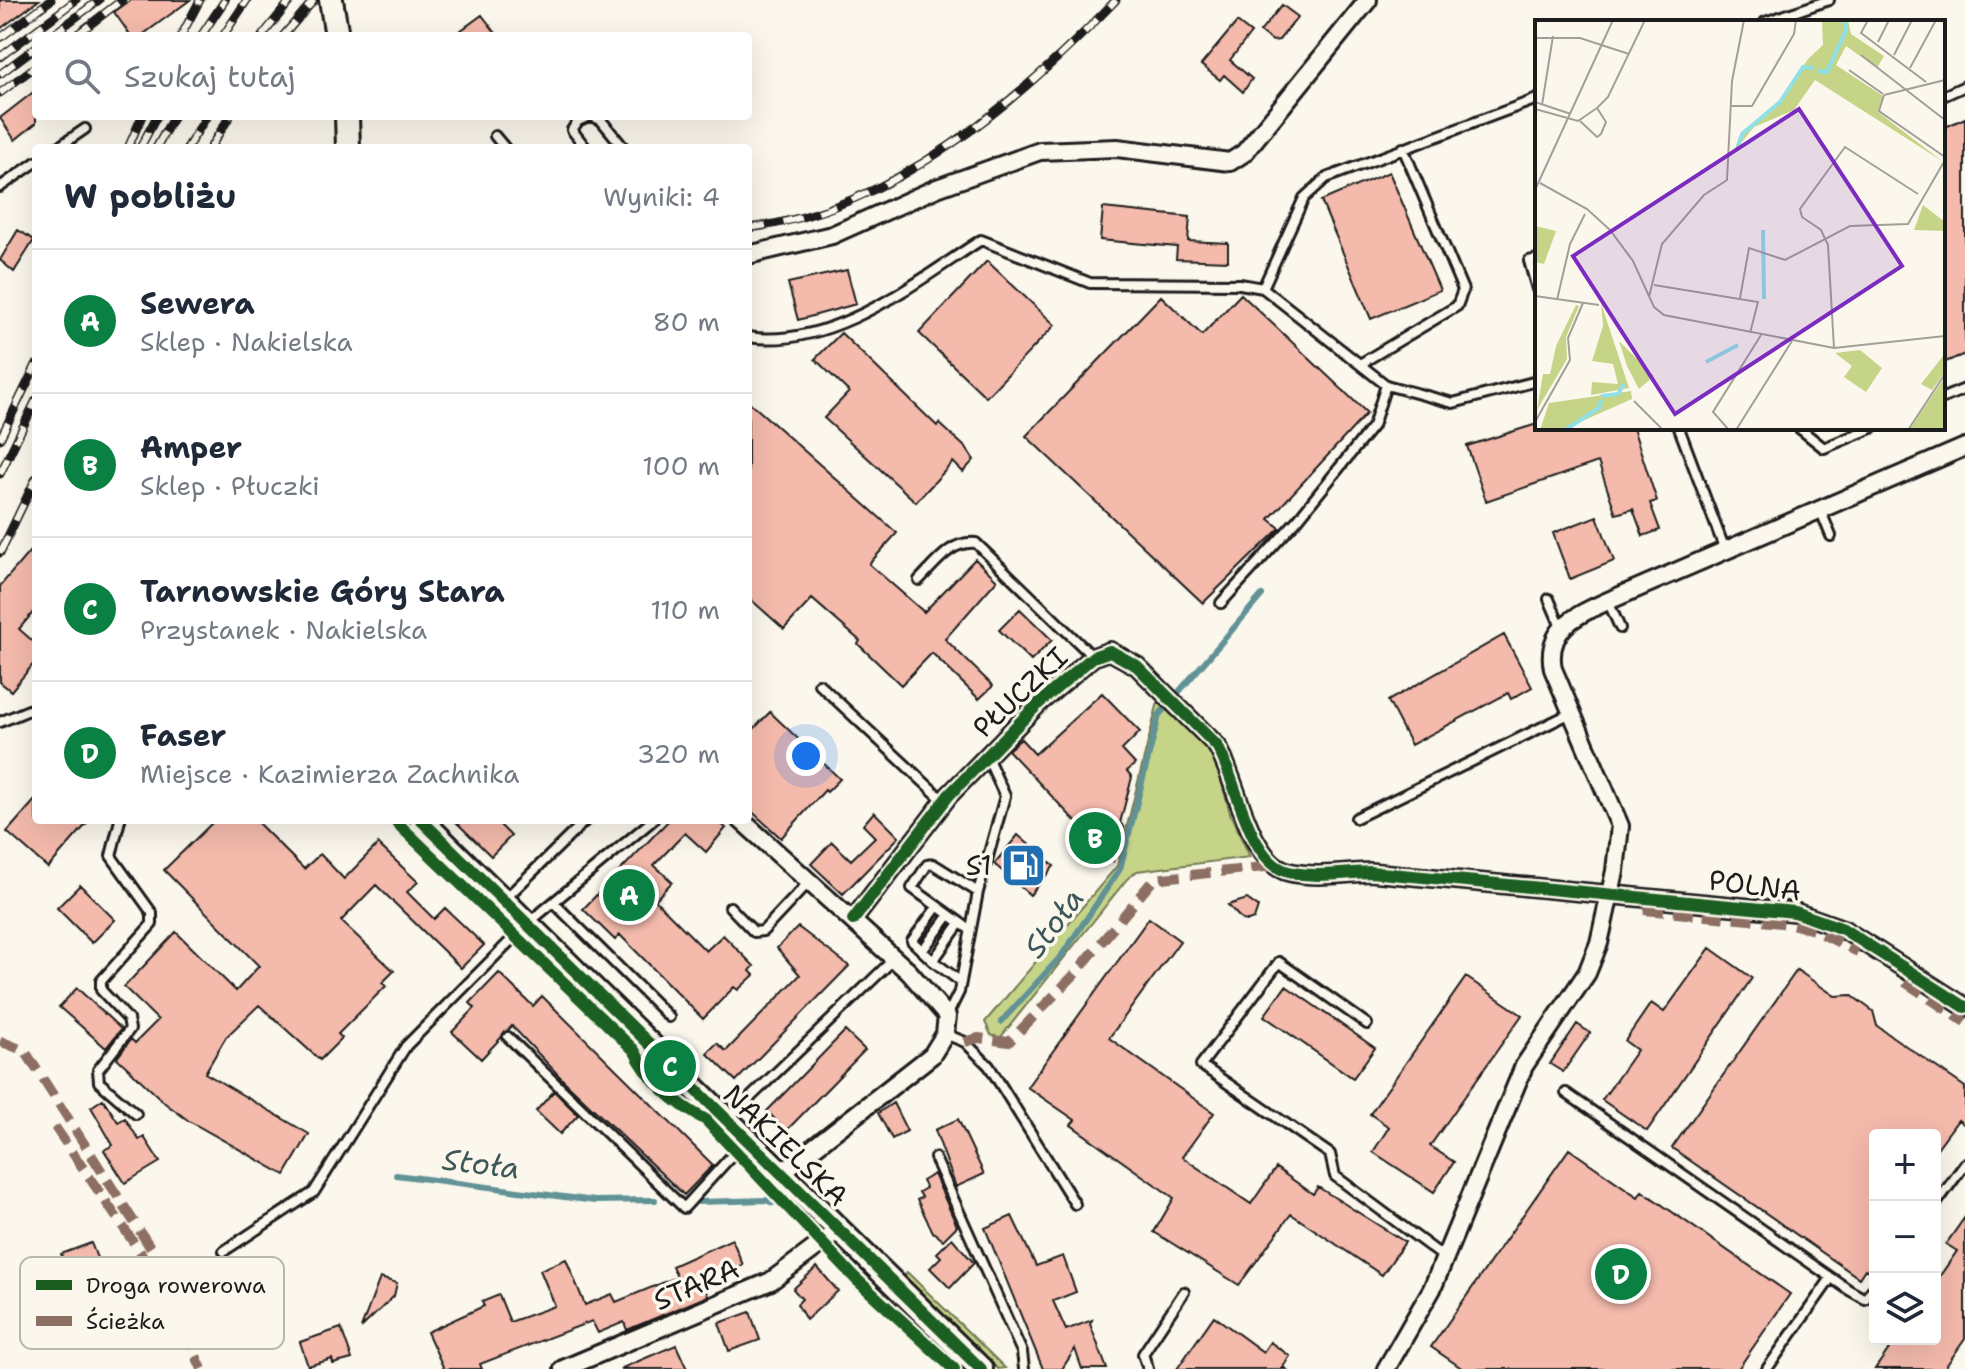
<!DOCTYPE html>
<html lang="pl">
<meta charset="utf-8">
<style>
:root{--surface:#fff;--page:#f6f6f7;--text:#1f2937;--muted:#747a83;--line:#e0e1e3;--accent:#0b8043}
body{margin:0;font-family:"Shantell Sans",sans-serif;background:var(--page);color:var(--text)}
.controls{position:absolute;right:24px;bottom:24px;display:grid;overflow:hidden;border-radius:8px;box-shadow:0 8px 32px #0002}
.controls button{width:72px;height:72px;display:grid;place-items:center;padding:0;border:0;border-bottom:2px solid var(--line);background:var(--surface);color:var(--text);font:40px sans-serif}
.you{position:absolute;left:806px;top:756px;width:28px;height:28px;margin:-20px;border:6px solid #fff;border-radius:50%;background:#1a73e8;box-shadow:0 0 0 12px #1a73e833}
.badge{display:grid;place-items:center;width:52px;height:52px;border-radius:50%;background:var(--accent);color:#fff;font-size:26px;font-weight:700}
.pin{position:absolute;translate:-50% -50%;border:4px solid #fff;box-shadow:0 2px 8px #0006}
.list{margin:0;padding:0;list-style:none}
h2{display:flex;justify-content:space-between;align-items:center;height:104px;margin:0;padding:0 32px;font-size:34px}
h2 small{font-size:26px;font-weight:400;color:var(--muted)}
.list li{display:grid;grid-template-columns:52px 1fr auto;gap:24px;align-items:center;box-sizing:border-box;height:144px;padding:0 32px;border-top:2px solid var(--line)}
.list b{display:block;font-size:30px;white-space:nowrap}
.list p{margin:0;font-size:26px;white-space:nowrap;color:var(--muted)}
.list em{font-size:26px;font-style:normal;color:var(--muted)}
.icon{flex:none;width:44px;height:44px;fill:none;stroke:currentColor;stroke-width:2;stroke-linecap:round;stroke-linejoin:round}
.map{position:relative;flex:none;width:1965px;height:1369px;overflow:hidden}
.search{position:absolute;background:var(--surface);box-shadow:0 8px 32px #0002;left:32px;top:32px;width:720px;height:88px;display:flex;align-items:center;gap:20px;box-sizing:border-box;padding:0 28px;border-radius:8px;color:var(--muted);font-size:30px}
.panel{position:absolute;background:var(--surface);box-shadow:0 8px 32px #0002;left:32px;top:144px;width:720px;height:680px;border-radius:8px}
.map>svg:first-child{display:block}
</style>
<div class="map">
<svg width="1965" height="1369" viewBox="0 0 1965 1369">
<rect width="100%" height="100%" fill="#fbf7ec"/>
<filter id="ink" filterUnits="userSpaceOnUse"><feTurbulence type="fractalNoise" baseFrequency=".0125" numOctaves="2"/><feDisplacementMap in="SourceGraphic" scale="16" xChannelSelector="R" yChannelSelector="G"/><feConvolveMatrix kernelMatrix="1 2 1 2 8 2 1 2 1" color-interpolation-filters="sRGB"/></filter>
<g filter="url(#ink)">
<path fill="#c6d488" stroke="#717852" stroke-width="2" d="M1158,702L1214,756L1231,816L1250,857L1137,871L1127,879L1000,1038L991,1035L985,1022L1117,866Z
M907,1272L1005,1368L998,1369L904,1277Z"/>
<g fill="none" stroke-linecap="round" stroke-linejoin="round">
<path stroke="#619296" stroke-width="6" d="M1001,1022L1062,955L1120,869L1159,715L1262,595
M396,1175L595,1201L655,1200
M699,1202L766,1200L773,1203"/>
</g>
<path fill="#f4baac" stroke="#1c1c1c" stroke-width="2" d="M0,0H39L0,29Z
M131,0H190L141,36H131L114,12Z
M1282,5L1298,17L1279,40L1273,41L1260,32Z
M482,15L498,36H453Z
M1237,22L1251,33L1230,60L1252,79L1243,92L1224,75L1220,80L1201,65Z
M36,90V123L15,140L0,118Z
M1965,118V354L1943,363V128Z
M1389,172L1440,290L1371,319L1321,201Z
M1103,208L1190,217L1188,241L1228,243V261L1176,259L1177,247L1100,240Z
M18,230L34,240L14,272L0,260Z
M987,261L1055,325L986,397L919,333Z
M847,270L856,304L798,320L788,283Z
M1241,294L1367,413L1269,519L1280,528L1203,603L1026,436L1161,296L1202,335Z
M841,333L937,426L939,423L966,448L974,460L963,472L953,462L916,502L824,418L849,392L815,359Z
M748,401L897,533L869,564L924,612L975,559L997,580L945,639L993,686L979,699L932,653L901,685L858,644L860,641L812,599L784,629L748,597Z
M1537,424V428H1633L1657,501L1650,503L1660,530L1643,536L1633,509L1616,514L1598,462L1486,501L1467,446Z
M1597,516L1614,561L1570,579L1553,533Z
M36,544V609L19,629L36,644V661L11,691L0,682V586Z
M1020,609L1052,640L1031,661L999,630Z
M1504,635L1532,687L1511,699L1508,693L1411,745L1388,701Z
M1102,693L1140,732L1122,750L1135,764L1127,771L1132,777L1120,823L1124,827L1113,861L1008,750L1021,739L1035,754Z
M770,712L840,779L827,792L825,790L781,838L748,808V735Z
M36,799V820H90L48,868L7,832Z
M874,812L899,837L843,894L811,864L832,842L851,860L875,837L863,825Z
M215,820H255L304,869L320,854L344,879L378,844L418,882L407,892L434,919L445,908L484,945L461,968L376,885L341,921L394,971L382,983L386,986L338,1034L342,1038L320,1060L259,1005L226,1037L205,1073L309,1134L285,1175L189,1121L166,1104L117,1058L131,1039L135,1043L158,1020L124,987L176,932L236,991L259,966L164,870Z
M454,820H495L511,836L491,856Z
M669,820H717L726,828L706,852L685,833L654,865L672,882L655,900L706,951L723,935L754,966L750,971L754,975L738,990L734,987L703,1019L620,935L615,940L583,909Z
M1018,835L1054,866L1030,895L994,864Z
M80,885L115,920L92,943L57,908Z
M1247,899L1258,907L1254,919L1248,921L1242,920L1228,905Z
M1149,918L1180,941L1109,1038L1214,1113L1182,1157L1251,1204L1276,1168L1313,1194L1318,1187L1405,1242L1382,1275L1291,1214L1239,1285L1154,1232L1174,1198L1071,1125L1075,1120L1027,1087Z
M798,927L849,966L736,1081L707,1053L717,1043L726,1051L800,975L777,948Z
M1710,948L1752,978L1647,1131L1602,1100L1637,1050L1625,1041L1651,1003L1664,1012Z
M1797,970L1835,996L1851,995L1873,1011L1877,1026L1965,1087V1125L1958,1120L1935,1151V1135H1875V1235L1867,1247L1875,1253V1275L1865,1269L1859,1278L1672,1148Z
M499,973L533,1006L542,996L713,1165L684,1195L564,1081L512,1026L481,1059L452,1032L475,1008L470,1003Z
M1466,977L1522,1015L1430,1146L1454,1162L1434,1192L1373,1152L1389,1127L1370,1114Z
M1286,986L1375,1048L1353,1078L1264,1016Z
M77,988L121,1029L106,1048L59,1007Z
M1577,1024L1590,1033L1563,1072L1550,1064Z
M845,1031L865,1050L786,1131L767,1111Z
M554,1091L578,1115L560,1134L536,1111Z
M103,1099L118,1122L125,1118L139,1140L144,1137L160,1162L125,1183L104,1150L113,1145L91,1107Z
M893,1103L907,1131L892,1139L878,1113Z
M958,1119L984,1174L956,1187L935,1130Z
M1569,1149L1638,1197L1642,1191L1790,1294L1738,1369H1463L1431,1347Z
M934,1174L957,1226L943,1240L933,1232L917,1200L922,1197L919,1192L926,1188L922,1181Z
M1012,1216L1036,1266L1063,1256L1076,1292L1053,1301L1066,1330L1092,1320L1090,1324L1107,1369H1082L1075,1349L1062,1369H1043L985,1228Z
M1965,1217V1339L1944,1369H1875L1896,1339H1935V1283L1957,1251L1946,1244Z
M952,1238L974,1263L950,1288L930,1268L941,1257L937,1253Z
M732,1239L743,1265L703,1283L708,1296L627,1330L624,1322L598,1333L592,1321L480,1364L482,1369H444L427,1332L484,1306L482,1302L499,1295L510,1322L555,1306L540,1270L566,1259L585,1305L612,1294L616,1302L677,1277L672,1266Z
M91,1243L103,1273L99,1275L116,1304L92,1316L76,1284L73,1286L61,1254Z
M817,1267L838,1291L806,1320L797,1304L802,1299L793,1289Z
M380,1278L397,1283L394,1296L361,1328Z
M750,1312L760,1340L729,1351L719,1323Z
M1214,1316L1263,1352L1270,1342L1290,1356L1283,1367L1286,1369H1177Z
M341,1328L352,1359L333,1364L332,1359L308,1366L300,1342Z
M676,1345L687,1369H620Z"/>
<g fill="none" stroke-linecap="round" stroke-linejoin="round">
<defs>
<path id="service" d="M1765,22L1829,0
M1943,96L1965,86
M591,116L601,120L624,148
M495,136L505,148
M57,148L85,129
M586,148L572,130L578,121L589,116
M0,187L36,162
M1537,259L1529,261L1537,289
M1263,288L1304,198L1326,178L1537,99
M748,337C832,350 914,283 981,240L1090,283L1240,284L1263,288L1386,385L1453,403L1537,381
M1360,364L1457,306L1463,290L1403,148
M1943,398L1965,389
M1679,428L1725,550
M1799,428L1824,448L1872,428
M1820,509L1831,536
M919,580C936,563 951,540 976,543L1093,657
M1549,599L1561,627
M1608,601L1620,628
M1221,603L1298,519L1373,426L1386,385
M819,684L944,801
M0,722L36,707
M1356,818L1571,713
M120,820L111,856L152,913V924L101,981V990L128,1019L130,1029L98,1070L99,1082L136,1114
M504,900L586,820
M555,904L669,1017
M730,907L754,932L763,931L809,882
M960,923L933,961L961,982
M969,929L912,888L927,865L933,864L978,892
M922,951L949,915
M933,961L912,941L937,907
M947,1016L959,992L978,892L1005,796L987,757
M1367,1024L1279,962L1201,1065L1330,1154L1335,1176L1445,1258
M945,1034L965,1042L989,1066L1075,1204
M508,1037L684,1208L745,1141
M1566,1093L1849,1290L1865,1299L1875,1286
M728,1119L894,959
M935,1158L1022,1352L1024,1369
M1935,1205L1965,1164
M224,1251L314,1192L406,1046L527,924L653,820
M1148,1369L1143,1354L1184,1292
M1767,1369L1831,1278"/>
<path id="minor" d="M748,255L832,235L937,188L1040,151L1117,148L1230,162L1244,153L1368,0
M741,820L909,972L947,1016L945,1034L932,1055L781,1173
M853,920L949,795L1039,703L1093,657L1110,651L1137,666L1217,746C1237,779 1248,863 1289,872C1314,878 1345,873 1370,872L1795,912L1843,929L1965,1007
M563,1369L771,1281L839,1230
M1386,1369L1432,1289L1524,1066L1587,973L1599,943L1615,871L1620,826L1553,669C1545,628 1577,615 1608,601L1965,447"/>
<path id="tertiary" d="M331,0L337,36
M347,116L348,148
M421,820L981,1369"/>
</defs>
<use href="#service" stroke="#1c1c1c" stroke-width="14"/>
<use href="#minor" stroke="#1c1c1c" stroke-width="22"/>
<use href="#tertiary" stroke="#1c1c1c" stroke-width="28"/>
<use href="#service" stroke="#fbf7ec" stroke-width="8"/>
<use href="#minor" stroke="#fbf7ec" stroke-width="16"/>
<use href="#tertiary" stroke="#fbf7ec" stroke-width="22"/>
<defs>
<path id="rail" d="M51,36L99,0
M75,36L122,0
M181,36L200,0
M201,36L225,0
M223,36L247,0
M262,36L291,0
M283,36L314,0
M0,38L51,0
M0,57L76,0
M0,74L36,47
M0,93L36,66
M128,148L142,116
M140,148L157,116
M156,148L174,116
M187,148L207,116
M210,148L230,116
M748,228C892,211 1020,100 1116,0
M0,439L36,365
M0,474L36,400
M0,553L36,478"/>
</defs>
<use href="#rail" stroke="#1c1c1c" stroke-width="9"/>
<use href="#rail" stroke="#fbf7ec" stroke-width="6" stroke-dasharray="18" stroke-linecap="butt"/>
<path stroke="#8d6e63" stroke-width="10" stroke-dasharray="20 10" stroke-linecap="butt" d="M1644,910L1792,924L1814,930L1858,952
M1905,982L1965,1022
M0,1041L25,1051L157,1258L165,1278L166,1290
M965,1042L978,1038L1009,1042L1075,974L1154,879L1274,866
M55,1127L166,1290L202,1369"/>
<defs>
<path id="cycleway" d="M394,820L634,1050C649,1081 676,1104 706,1120L855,1278L954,1369
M421,820L981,1369
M853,920L949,795L1039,703L1093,657L1110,651L1137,666L1217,746C1237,779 1248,863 1289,872C1314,878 1345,873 1370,872L1795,912L1843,929L1965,1007"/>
</defs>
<use href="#cycleway" stroke="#fbf7ec" stroke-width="17"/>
<use href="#cycleway" stroke="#1b5e20" stroke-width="12"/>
</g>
</g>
<defs>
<symbol id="fuel-square" viewBox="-11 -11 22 22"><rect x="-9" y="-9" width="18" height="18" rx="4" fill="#1f6fb2" stroke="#fbf7ec"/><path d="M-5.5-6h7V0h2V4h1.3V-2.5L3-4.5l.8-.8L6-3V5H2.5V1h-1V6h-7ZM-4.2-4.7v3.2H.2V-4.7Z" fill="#fff"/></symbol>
</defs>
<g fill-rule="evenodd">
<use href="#fuel-square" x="998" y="840" width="51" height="51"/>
</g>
<g text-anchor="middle" stroke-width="7" stroke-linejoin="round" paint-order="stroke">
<g font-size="28" fill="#1c1c1c" stroke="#fbf7ec">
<text transform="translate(1020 692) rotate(-43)" y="10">PŁUCZKI</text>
<text transform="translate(1755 885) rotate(7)" y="10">POLNA</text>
<text transform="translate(786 1145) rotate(44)" y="10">NAKIELSKA</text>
<text transform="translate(696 1284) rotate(-23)" y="10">STARA</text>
</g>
<g font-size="28" fill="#1c1c1c" stroke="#fbf7ec" text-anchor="end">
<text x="992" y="875">S1</text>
</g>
<g font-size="30" font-style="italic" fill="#3e5759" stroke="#fbf7ec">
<text transform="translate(1054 923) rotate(-53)" y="10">Stoła</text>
<text transform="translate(481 1164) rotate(7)" y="10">Stoła</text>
</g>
</g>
<g transform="translate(1535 20)">
<rect width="410" height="410" fill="#fbf7ec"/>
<path d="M287,0H313L316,14L349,36L342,48L311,26L301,45L348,76L343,92L407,141L280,60L259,90L219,107L198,133L206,114L245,82L273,39L288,25ZM388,185L410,202V211L379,210ZM0,206L21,211L9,244L0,242ZM66,283L94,368L56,375L57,362L83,364L78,344L57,341L68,306ZM41,285L44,286L31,317L32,339L2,390L8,354H15L21,326ZM84,321L119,356L104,369L92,346ZM325,330L347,348L331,372L309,357L317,346L300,333ZM408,336L410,352L397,370L386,364ZM410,357V410H374ZM96,371L97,379L27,410H5L14,383Z" fill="#c6d488"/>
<path fill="none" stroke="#8fe0e7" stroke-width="4" d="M283,51L292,52L311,10L309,0M203,126L207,114L245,82L268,47L279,48M228,210L229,279M171,342L203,325M66,376L83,374L89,364M30,410L64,388L66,380"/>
<path fill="none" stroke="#a29f99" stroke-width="2" d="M333,0L326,13L391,62M0,18H45L94,34M343,22L354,0M326,35L410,100M359,35L377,0M375,48L401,0M314,50L348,74M349,75L344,91L410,137M349,75L410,60M0,82L36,94M7,85L18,16M196,86H217L259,14L261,0M0,89L43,101L62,88L73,77L110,0M45,101L62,117L66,114L71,102L62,88M5,163L52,189L75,210L98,241L119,287L129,295L299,328L410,316M0,170L78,0M119,265L223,282L215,313M0,276L64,285M114,277L127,224L169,175L192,160L197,61L209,0M205,278L214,228L250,240L315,206L373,204L410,140M22,280L35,224L50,194M299,328L293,225L286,210L267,197L265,189L310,127L383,174M99,381L128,410M0,402L35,340L33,318L48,283M194,410L178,392L226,315M201,410L257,321M373,410L410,354"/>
<path fill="#7b2cbf" fill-opacity="0.15" stroke="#7b2cbf" stroke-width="4" d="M264,89L367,246L140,394L38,236Z"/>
<rect width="410" height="410" fill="none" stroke="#1c1c1c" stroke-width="4"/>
</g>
<rect x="20" y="1257" width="264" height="92" rx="12" fill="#fbf7ec" stroke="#b8b5ae" stroke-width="2"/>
<rect x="36" y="1280" width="36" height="10" fill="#1b5e20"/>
<rect x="36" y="1316" width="36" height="10" fill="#8d6e63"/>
<g font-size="22" fill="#1c1c1c">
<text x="86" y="1293">Droga rowerowa</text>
<text x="86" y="1329">Ścieżka</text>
</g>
</svg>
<div class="controls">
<button>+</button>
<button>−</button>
<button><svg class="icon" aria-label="layers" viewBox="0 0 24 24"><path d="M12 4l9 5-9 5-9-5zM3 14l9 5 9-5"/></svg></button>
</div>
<div class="you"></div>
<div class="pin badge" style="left:629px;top:895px">A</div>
<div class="pin badge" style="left:1095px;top:838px">B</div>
<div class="pin badge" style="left:670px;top:1066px">C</div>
<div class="pin badge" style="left:1621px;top:1274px">D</div>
<div class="search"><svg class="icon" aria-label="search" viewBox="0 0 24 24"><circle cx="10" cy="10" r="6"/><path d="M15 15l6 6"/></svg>Szukaj tutaj</div>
<section class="panel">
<h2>W pobliżu<small>Wyniki: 4</small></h2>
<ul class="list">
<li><span class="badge">A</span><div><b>Sewera</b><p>Sklep · Nakielska</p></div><em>80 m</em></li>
<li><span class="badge">B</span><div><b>Amper</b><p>Sklep · Płuczki</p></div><em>100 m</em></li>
<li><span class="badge">C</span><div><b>Tarnowskie Góry Stara</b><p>Przystanek · Nakielska</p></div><em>110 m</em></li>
<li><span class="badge">D</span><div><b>Faser</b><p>Miejsce · Kazimierza Zachnika</p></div><em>320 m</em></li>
</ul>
</section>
</div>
